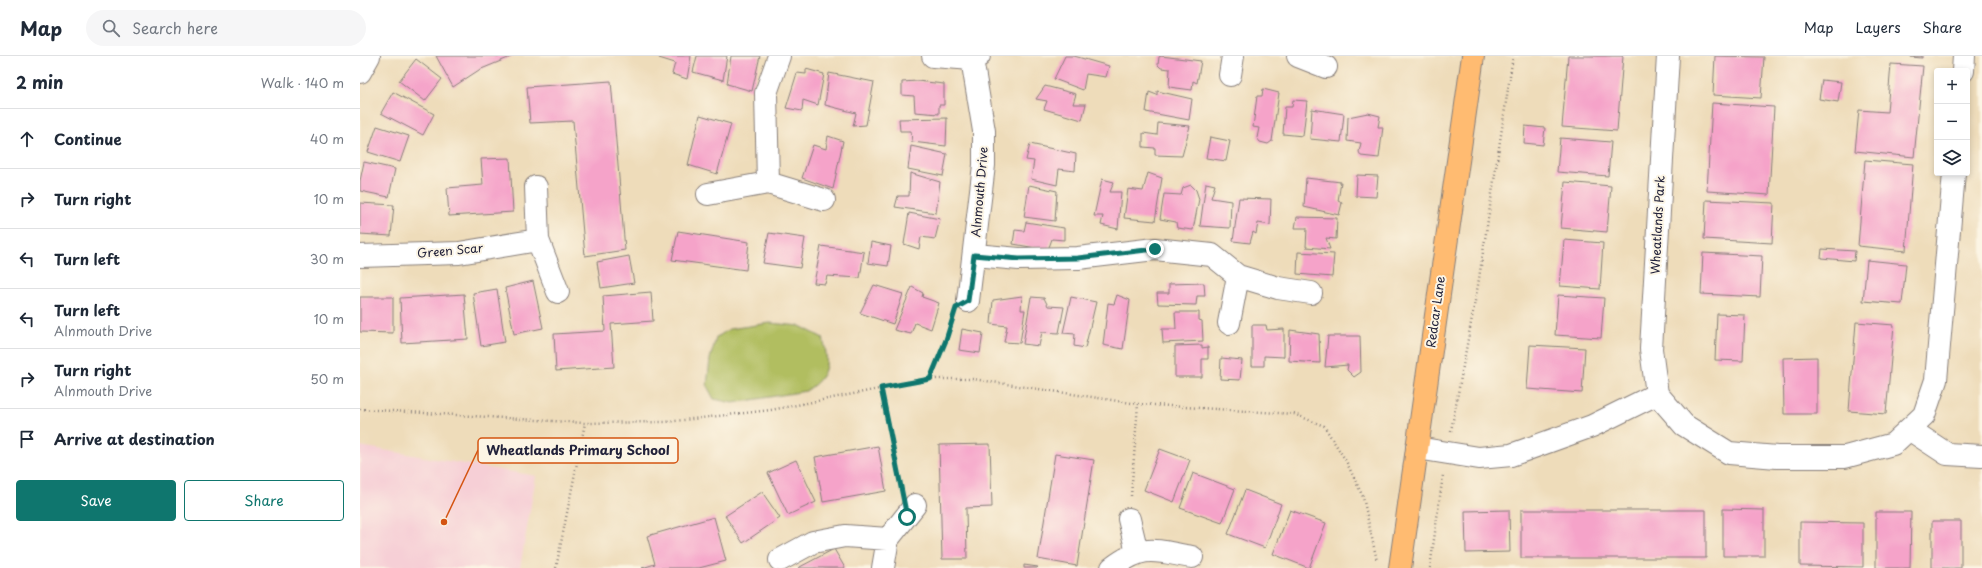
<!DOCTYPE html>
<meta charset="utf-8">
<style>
:root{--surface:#fff;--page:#f6f6f7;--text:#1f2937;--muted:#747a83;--line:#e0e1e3;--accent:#0f766e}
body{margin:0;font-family:"Playpen Sans",sans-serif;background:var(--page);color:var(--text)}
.controls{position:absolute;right:12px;top:12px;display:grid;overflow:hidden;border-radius:4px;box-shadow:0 2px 6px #0003}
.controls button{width:36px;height:36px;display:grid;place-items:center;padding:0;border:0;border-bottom:1px solid var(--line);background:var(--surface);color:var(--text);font:20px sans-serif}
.stop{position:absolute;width:12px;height:12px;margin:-9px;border:3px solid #0f766e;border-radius:50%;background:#fff}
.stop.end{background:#0f766e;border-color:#fff;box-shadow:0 1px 4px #0008}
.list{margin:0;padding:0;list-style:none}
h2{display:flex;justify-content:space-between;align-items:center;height:52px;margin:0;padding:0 16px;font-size:17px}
h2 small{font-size:13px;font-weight:400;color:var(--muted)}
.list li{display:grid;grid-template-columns:26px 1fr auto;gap:12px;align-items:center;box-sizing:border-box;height:60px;padding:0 16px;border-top:1px solid var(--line)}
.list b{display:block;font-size:15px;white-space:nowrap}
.list p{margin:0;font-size:13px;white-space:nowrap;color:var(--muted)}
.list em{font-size:13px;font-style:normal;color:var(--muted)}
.actions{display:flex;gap:8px;padding:12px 16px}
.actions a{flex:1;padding:9px 0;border:1px solid var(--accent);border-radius:4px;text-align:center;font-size:14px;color:var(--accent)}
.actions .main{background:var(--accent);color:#fff}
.icon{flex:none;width:22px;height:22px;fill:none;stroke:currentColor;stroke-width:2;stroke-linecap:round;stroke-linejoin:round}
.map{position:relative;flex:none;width:1622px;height:512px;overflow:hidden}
header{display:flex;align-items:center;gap:24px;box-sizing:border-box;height:56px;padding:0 20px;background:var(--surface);border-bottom:1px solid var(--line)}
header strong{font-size:19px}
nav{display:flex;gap:22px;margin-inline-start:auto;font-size:14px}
.search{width:280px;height:36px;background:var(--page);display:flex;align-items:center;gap:10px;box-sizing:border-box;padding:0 14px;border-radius:22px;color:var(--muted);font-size:15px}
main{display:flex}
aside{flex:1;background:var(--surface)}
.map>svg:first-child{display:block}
</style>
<header>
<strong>Map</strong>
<div class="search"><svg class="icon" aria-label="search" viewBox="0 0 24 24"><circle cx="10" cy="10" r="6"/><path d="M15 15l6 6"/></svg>Search here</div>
<nav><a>Map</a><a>Layers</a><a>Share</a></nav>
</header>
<main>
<aside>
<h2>2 min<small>Walk · 140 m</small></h2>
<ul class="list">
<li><svg class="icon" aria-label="ahead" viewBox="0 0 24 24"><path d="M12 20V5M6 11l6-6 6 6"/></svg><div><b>Continue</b></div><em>40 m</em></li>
<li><svg class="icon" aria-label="right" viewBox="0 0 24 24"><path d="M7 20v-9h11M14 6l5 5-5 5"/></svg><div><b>Turn right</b></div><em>10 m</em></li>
<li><svg class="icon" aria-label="left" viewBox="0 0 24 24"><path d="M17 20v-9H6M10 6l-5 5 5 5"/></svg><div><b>Turn left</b></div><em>30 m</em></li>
<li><svg class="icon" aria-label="left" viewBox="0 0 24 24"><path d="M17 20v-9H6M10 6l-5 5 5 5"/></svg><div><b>Turn left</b><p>Alnmouth Drive</p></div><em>10 m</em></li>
<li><svg class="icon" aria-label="right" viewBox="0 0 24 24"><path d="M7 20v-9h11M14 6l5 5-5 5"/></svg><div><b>Turn right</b><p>Alnmouth Drive</p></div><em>50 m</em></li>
<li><svg class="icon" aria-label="arrive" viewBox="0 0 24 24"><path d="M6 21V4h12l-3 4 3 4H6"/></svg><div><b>Arrive at destination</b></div></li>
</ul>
<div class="actions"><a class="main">Save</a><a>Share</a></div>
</aside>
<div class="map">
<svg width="1622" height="512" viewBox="0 0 1622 512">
<rect width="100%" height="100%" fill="#fcf5e5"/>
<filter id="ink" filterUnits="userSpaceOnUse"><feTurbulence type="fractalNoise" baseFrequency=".025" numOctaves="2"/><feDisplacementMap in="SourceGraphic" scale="8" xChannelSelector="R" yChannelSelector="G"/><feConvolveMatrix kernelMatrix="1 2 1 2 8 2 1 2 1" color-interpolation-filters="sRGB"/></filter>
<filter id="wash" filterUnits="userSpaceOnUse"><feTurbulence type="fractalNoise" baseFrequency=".012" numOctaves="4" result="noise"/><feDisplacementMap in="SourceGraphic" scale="16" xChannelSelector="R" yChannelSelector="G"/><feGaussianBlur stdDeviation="0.9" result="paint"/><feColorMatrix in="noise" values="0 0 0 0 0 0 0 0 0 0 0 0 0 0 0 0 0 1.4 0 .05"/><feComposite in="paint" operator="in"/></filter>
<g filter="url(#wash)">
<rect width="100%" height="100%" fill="#eedcba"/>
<path fill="#f6cfd6" d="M0,390L176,420L160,512H0Z"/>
<path fill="#b1be60" stroke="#6a704e" d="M410,267L440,270L463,282C469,307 469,320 446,335L373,347L354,343L347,330L350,303L356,282L369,273Z"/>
<g id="blocks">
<path fill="#f5a3c9" d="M76,0H153L119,14L93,31Z
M300,0H331L327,23L312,18L315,7L299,2Z
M337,0H367L363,24L333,16Z
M371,0H400L392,35L367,28Z
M705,0H714L749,10L746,21L726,18L723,34L694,23Z
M801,0L841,5L837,27L833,25L832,34L809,31L810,13L801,12L798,9L799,1Z
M1208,0H1263L1257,75L1202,71Z
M1355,0L1404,1L1401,42L1353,39Z
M1551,0H1562V2L1551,1Z
M56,3L82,23L65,45L39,25Z
M1531,8L1563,10L1554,101L1495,95L1499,54L1527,56Z
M446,13L464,18L458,49L443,44L442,55L426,52L437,17L446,18Z
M469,17L514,26L506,69L493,70L496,57L465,49Z
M1462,24L1481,26L1478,46L1459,43Z
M251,25L265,194L225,200L213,65L170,67L167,31Z
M557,25L584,28V49H579V58L555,56L554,40L542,39V26Z
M685,30L716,38L713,48H726L722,64L684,53L687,45L676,43Z
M903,33L919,37L912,85L908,88L900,86L897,82L899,72L893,71L897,40H902Z
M797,35L832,43L829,64L786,56L789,36L797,39Z
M33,36L74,58L63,79L21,57Z
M933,44L947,45L943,80L923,78L925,51H932Z
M1352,47L1414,51L1409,139L1347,135Z
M952,53L984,58L981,86L950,83Z
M1008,57L1020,60L1018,71H1023L1019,102L1001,100L999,96L1001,87L987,85L988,61Z
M340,59L371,68L357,118L328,109Z
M587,62L586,90L552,86L551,75H540L539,63Z
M798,67L830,70L822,100L795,99V92L783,91V77L797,79Z
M17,70L49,80L40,106L8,96Z
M1165,70L1185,72L1183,89L1164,87Z
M468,80L483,85L473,133L442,122L453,89L466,93Z
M850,81L870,85L866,105L846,102Z
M1200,82L1251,86L1248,120L1197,116Z
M670,88L716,98L715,115L699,113L697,129L671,123L674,105L666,104Z
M551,90L587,98L583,120L548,113Z
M150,102L153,156L89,160L87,132L123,129L121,103Z
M1505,104L1553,108L1546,195L1498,190Z
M4,106L35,113L29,141L0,135V125Z
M550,117L580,126L576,157L535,151L538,140H549Z
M788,117L802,122L795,165L764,162L768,133L783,135Z
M997,119L1018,120L1016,141L996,140Z
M946,122L981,126L978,145L982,147L979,159L944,151Z
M742,123L754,126L750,136H761L758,173L741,169L743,160H734Z
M1205,126L1251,130L1247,176L1201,172Z
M846,127L855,129L851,142L871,145L870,172L840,170Z
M669,129L697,135L695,165L664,161Z
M831,129L836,134L839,143L833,174L817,172L816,166L800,163L804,138L821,139L823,132Z
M879,142L911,143L910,169L898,167L896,178L893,176L890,187L873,185Z
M1346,144L1414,147L1412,187L1344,183Z
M0,147L34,149L31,180L0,178Z
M549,157L580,163L575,183L561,181L559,193L544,188Z
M937,161L977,162L976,183L966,182L970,193L946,191L947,172H935Z
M666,166L704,172V184L692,183L688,194L653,188L655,174L664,175Z
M318,175L389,186L386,214L312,204Z
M409,177L445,182L440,212L403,207Z
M1204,184L1243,187L1240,233L1200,230Z
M511,186L531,190L528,210L508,207Z
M461,190L504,196L500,222L467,220L465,228L454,227Z
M1462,193L1495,195L1494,205L1461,202Z
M938,196L974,198L972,221L937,218Z
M1343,197L1402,200L1400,241L1341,238Z
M269,200L274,227L241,232L237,206Z
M1507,204L1546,208L1542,248L1503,245Z
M173,225L183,272L154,278L145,232Z
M844,227L845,240H837L836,249L798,248L797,237H809V228Z
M514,229L543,238L533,268L500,257Z
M552,231L563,237L562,241L579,247L571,273L555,267L551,278L534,274Z
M137,233L145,286L121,290L113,237Z
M291,236L293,265L251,268L254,311L196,315L194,278L245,275L243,240Z
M104,238L108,283L42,287L40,242Z
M757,239L770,244L763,293L743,289L748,247L754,248Z
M1198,239L1244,242L1241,282L1195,279Z
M662,240L661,254H665L660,287L644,286L647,270L631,268L633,244Z
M0,241H33V277L0,276Z
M671,241L684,242L688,250L704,251L699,277L682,276L679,290L663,288Z
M711,241L736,246L725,292L714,290L715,278L703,277Z
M815,256H839V264L842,265L843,285L803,287L802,273H816Z
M1357,258L1385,259L1383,305L1355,304Z
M1496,266L1534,269L1526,358L1489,355Z
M892,269H906L907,274L924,273V301L904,300V310H892Z
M602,273L623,277L620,297L599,294Z
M930,274L959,278L960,307L929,305Z
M968,280H1000L1001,316L994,321L987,314L988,309L965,311Z
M842,289V292L848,291V303H842V321H815V290Z
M1170,289L1225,292L1222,337L1167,333Z
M1457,301V358H1424L1423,302Z
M861,302L882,304L880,324L860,323Z
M630,388L632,451L606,452L607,503H582L579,389Z
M518,390L526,435L463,446L455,401Z
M800,393L830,404L814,446L784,434Z
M695,398L734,404L717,510L678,503Z
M436,404L456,446L428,459L408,417Z
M833,417L875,433L862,467L820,452Z
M885,434L921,448L905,492L868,478Z
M402,436L420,462L383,487L365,460Z
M1363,453L1404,454V500H1363Z
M930,454L966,467L949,512L913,498Z
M1149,454L1150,496L1106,497L1105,455Z
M1161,454H1346V502H1161Z
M1516,456H1551L1550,512H1516Z
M354,461L366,505L339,512H282L295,508L287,480Z
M1572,465H1601V512H1572Z
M1440,466L1503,467V511L1440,510Z
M474,493L485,512H438Z
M664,509L678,511L677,512H664Z"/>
</g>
</g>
<g filter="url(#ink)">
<use href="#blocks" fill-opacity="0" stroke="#887f7a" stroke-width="1"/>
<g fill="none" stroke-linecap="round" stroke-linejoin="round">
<defs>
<path id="minor" d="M573,0L612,3L619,0
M938,0L966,11
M1308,0L1291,293L1297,338L1324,369L1369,397L1417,401H1485L1533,388L1564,359L1576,324L1594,117
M1603,15L1604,0
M0,16L9,0
M870,19L873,0
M408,127L406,37L419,0
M176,131L178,184L198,236
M348,138L408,127L464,144
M615,199L659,203L718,202L795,193L852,199L878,220L918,232L951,237
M0,200L99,197L178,184
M608,245L624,109V75L612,3
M869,267L878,220
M1549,373L1587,398L1622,400
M1057,392L1119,402L1151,399L1232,370L1297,338
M769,463L777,496
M420,504L453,486L485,480L528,483
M523,512L528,483L555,449
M752,512C785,487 795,495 832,501"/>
<path id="major" d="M1040,512L1113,0"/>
</defs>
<use href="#minor" stroke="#887f7a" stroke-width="24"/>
<use href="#major" stroke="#887f7a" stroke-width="24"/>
<path stroke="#887f7a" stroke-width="2.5" stroke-dasharray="1 3" stroke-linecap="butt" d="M570,323L586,284L593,262
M521,332L541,431
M0,353L225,367L306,366L411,354L570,323H613L778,348L934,358L964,370L986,405L1003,441L1017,505
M1091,375L1118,229L1153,0
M771,440L778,348
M196,512L225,367
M1070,512L1083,419"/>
<use href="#minor" stroke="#fff" stroke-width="22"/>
<use href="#major" stroke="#ffbb71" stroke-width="22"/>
</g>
</g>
<g fill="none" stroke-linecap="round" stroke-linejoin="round" filter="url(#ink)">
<path stroke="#0f766e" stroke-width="5" d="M547,461L521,332L570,323L586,284L596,252L608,245L614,199L659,203L718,202L795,193"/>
</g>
<g text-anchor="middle" stroke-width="4" stroke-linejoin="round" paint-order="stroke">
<g font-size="12" fill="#22223b" stroke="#fcf5e5">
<text transform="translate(620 136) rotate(-85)" y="4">Alnmouth Drive</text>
<text transform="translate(1298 169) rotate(-87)" y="4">Wheatlands Park</text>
<text transform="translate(90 195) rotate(-5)" y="4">Green Scar</text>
<text transform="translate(1076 256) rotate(-82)" y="4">Redcar Lane</text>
</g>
</g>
<path fill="none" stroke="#d45411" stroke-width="1.5" d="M84 466L118 394"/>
<circle fill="#d45411" stroke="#fcf5e5" stroke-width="1.5" cx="84" cy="466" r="4"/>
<rect fill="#fcf5e5" stroke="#d45411" stroke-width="1.5" x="118" y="382" width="200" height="25" rx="4"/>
<g font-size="13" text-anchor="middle" font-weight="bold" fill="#22223b">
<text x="218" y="399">Wheatlands Primary School</text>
</g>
</svg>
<div class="controls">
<button>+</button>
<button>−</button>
<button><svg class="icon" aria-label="layers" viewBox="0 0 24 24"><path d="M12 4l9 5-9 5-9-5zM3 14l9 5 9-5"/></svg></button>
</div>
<div class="stop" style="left:547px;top:461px"></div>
<div class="stop end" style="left:795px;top:193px"></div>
</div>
</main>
